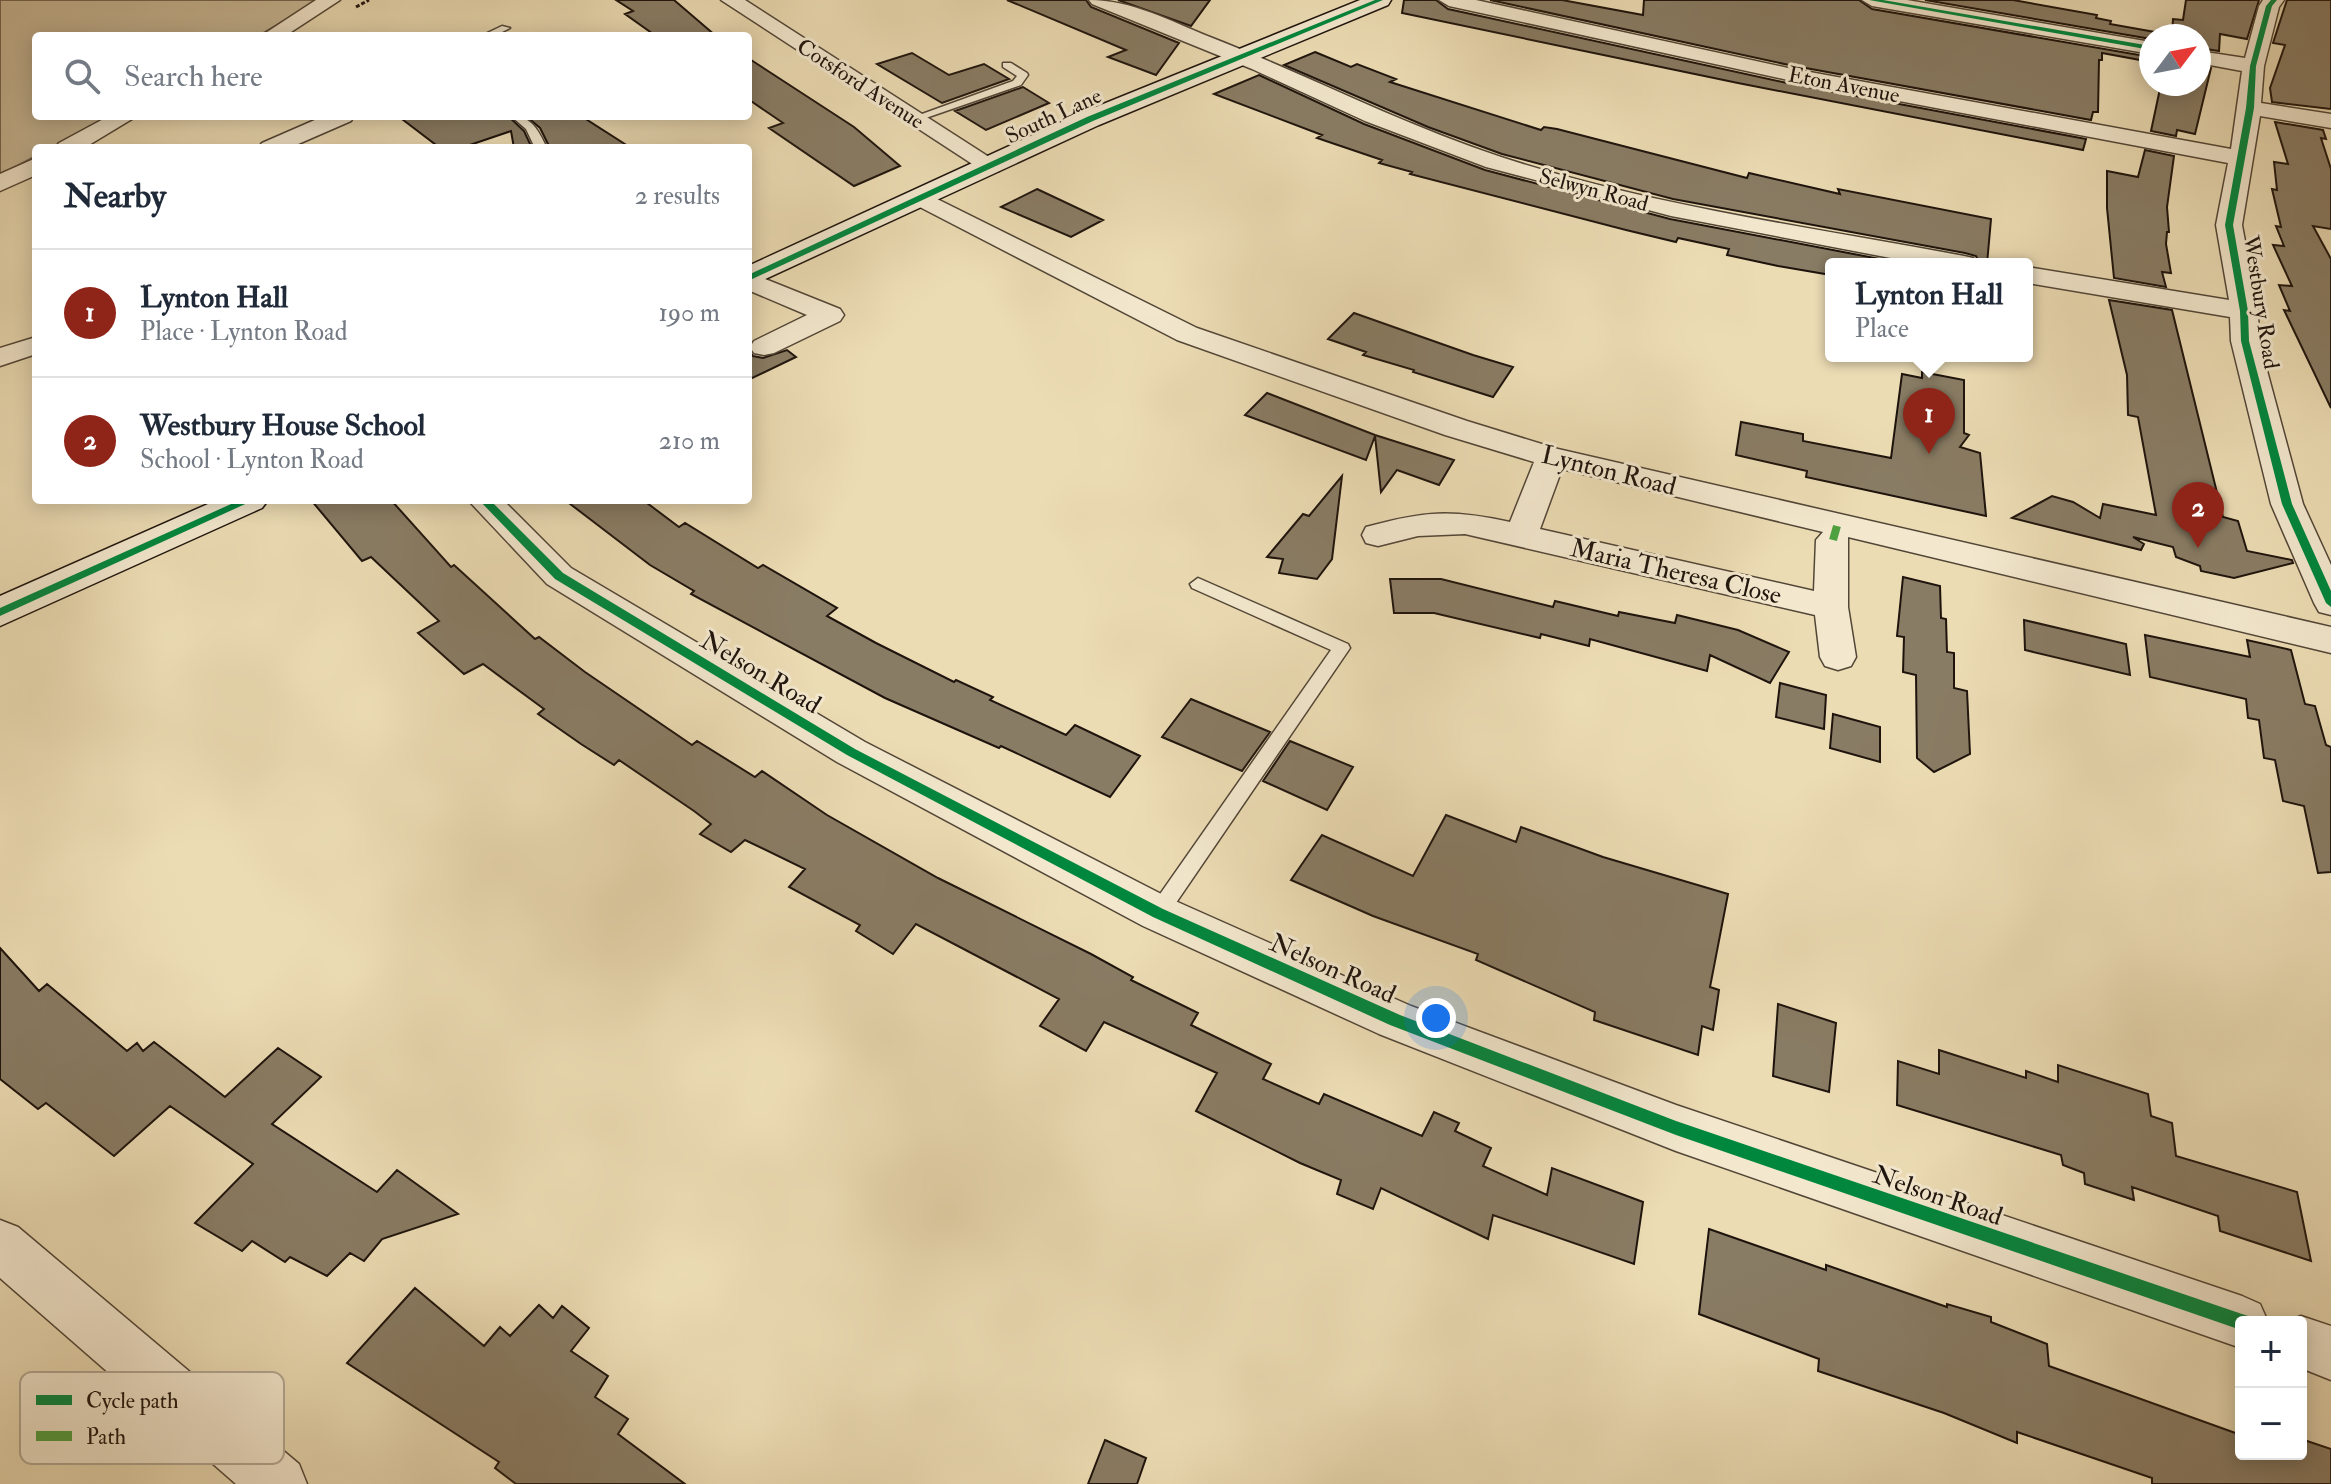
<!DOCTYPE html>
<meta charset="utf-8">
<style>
:root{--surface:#fff;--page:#f6f6f7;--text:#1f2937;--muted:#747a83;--line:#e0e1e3;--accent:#8f2418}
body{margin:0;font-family:"IM FELL Double Pica",serif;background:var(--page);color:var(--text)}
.controls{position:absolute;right:24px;bottom:24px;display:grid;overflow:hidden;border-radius:8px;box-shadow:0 4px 20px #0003}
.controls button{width:72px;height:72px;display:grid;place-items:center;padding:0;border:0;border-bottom:2px solid var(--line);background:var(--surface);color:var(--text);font:40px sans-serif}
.compass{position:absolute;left:2139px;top:24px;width:72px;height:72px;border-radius:50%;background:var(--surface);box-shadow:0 4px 20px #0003;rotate:58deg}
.you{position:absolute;left:1436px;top:1018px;width:28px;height:28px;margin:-20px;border:6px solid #fff;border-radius:50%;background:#1a73e8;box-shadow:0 0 0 12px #1a73e833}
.badge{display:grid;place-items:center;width:52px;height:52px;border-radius:50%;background:var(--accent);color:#fff;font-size:26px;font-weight:700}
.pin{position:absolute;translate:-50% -66px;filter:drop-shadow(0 2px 4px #0008)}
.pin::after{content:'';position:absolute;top:42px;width:28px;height:24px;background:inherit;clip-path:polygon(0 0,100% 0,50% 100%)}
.popup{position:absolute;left:1825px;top:258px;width:208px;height:104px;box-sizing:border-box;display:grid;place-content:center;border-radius:8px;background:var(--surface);filter:drop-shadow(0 2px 6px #0005);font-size:26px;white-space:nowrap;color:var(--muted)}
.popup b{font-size:30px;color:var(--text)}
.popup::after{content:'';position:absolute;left:50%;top:100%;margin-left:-16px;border:16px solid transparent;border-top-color:var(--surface)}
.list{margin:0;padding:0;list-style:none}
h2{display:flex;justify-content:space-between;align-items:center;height:104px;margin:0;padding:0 32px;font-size:34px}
h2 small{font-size:26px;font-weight:400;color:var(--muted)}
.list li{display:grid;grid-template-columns:52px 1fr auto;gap:24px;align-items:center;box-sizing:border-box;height:128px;padding:0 32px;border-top:2px solid var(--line)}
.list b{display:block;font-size:30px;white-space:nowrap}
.list p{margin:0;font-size:26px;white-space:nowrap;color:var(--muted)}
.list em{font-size:26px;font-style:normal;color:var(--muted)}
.icon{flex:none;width:44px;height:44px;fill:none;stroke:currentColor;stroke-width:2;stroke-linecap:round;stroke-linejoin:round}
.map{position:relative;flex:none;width:2331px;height:1484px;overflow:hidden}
.search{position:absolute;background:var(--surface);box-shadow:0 4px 20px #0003;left:32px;top:32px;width:720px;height:88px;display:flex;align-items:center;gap:20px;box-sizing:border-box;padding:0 28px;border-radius:8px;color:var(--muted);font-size:30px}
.panel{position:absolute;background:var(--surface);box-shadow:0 4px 20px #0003;left:32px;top:144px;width:720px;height:360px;border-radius:8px}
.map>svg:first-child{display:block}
</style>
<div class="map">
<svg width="2331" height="1484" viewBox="0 0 2331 1484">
<rect width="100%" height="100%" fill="#ecdcb4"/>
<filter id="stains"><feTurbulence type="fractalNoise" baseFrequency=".0025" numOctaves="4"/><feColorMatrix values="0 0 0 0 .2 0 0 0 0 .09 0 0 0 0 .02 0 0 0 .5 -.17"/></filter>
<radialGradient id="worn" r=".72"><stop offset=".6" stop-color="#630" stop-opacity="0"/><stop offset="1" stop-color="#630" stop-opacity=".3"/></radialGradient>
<path fill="#c9ba98" stroke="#746752" stroke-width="2" d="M0,0H320L258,36H36V116H111L51,148H36V156L0,175Z"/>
<path fill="#897c64" stroke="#1e140d" stroke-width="2" d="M616,0H674L716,36H656L625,14L633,11Z
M1007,0H1086L1091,7L1179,43L1156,75L1108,57L1126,50Z
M1118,0H1210L1191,26Z
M1404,0H1436L1448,9L1787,83L2086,139L2083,150L1738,83L1402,13Z
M1490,0H1562L1643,15L1644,0H1859L1872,9L2151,57V62L2102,53V60H2099L2098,112H2093L2091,120L1789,65Z
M1925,0H2013L2097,15L2096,18L2111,21L2110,24L2172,35L2173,19L2183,20L2186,0H2259L2247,39L2220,34L2219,51L2199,48V36H2151V39Z
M2287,0H2331V109L2272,102L2270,88L2285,45L2273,43Z
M1315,52L1351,67L1357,64L1396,79L1390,82L1541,130L1544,127L1557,129L1747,178L1749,173L1840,194L1838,189L1991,219L1987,264H1980L1976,256L1965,253L1673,199L1502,154L1428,127L1284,65Z
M912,53L949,75L984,64L1009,79L942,103L877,64Z
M748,58L854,127L900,166L854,186L769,128L783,123L748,99Z
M2199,66L2211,68L2195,134L2177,130L2176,136L2151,131L2161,84H2199Z
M1259,75L1364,124L1485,170L1670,219L1906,264H1831V275L1778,266L1727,255L1729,249L1678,238L1676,242L1626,230L1410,174L1412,172L1379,163L1382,160L1317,138L1322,135L1214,94Z
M1023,87L1049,103L986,130L955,111Z
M398,116H508L524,131L532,148H514L511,131L461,148H440Z
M526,116H581L631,148H550L540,128Z
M2275,122L2323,130L2326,139L2321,138L2331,169V229L2313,226L2331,259V408L2284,310L2290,311L2279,285L2292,286L2273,245L2284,246L2276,226L2281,227L2272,189L2277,190L2274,162L2288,164Z
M2145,150L2174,156L2167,207L2169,232H2167L2166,244L2171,273L2162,272L2166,287L2114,278L2107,208V171L2138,177Z
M1037,189L1103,220L1071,237L1001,207Z
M2109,300L2172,310L2223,517L2238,521L2247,551L2292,560L2293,563L2234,578L2201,571L2200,566L2176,557L2173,547L2133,537L2144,544L2141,550L2012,518L2052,496L2073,502L2100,518L2103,504L2156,515L2138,417L2128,415L2127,375Z
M1354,313L1473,355L1513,367L1493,397L1413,372L1414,370L1363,355L1366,352L1328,339Z
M748,349L753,356L763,358L787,350L796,357L748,380Z
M1922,372L1964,380V433L1969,435L1960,447L1980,453L1986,516L1806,477L1807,471L1736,455L1741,422L1803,434V441L1891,458L1902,374L1922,378Z
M1267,393L1375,435L1454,460L1439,485L1397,470L1381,492L1375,436L1366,460L1245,415Z
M1342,476L1332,559L1317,579L1279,573L1283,559L1267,557L1303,514L1309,516Z
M311,500H391L451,567L454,565L535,639L539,637L585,672L692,745L697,741L755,777L762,771L827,815L938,878L1091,954L1133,977L1131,980L1198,1013L1191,1025L1271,1064L1263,1079L1319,1104L1324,1094L1422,1136L1434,1112L1459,1123L1455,1131L1491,1148L1483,1166L1547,1195L1552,1168L1643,1202L1634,1264L1493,1215L1488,1239L1381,1188L1373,1209L1337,1194L1341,1180L1300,1163L1196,1111L1217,1073L1104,1022L1086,1051L1040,1026L1059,999L916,924L893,954L856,931L860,925L789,887L805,869L745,840L731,852L700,834L711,824L694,811L619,760L614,765L581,744L538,714L544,709L483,664L464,674L418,633L439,621L371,557L362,561Z
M565,500H643L679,527L685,523L758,568L763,565L837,608L827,616L876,643L954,682L956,680L993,697L990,700L1066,735L1075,725L1140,756L1110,797L1001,746L999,748L885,698L691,594L694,591L650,565Z
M1903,577L1940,586L1941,618L1946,619L1947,652L1954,653V688L1967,691L1970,754L1934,772L1917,758L1916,675L1903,672L1904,637L1897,636Z
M1390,579H1441L1553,607L1555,601L1618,616L1619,612L1675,623L1677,615L1738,630L1789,652L1770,683L1710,655L1707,671L1590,639L1589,646L1541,634L1540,638L1434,613H1394Z
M2024,620L2126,644L2130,675L2025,650Z
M2145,635L2250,657L2247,640L2291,650L2305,704L2315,706L2326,745L2331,747V872L2318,873L2304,806L2283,801L2275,760L2264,758L2259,720L2248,718L2246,699L2150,677Z
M1780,683L1826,695L1824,729L1776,717Z
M1191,699L1270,732L1242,771L1162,737Z
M1833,714L1880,727V762L1830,748Z
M1290,741L1353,767L1327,810L1263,781Z
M1446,815L1516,842L1521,827L1603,857L1728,894L1710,987L1719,990L1713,1030L1702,1026L1698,1055L1594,1020L1595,1012L1476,960L1478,954L1373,916L1291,880L1322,835L1413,876Z
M0,948L39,991L47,984L127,1051L137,1043L143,1051L154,1042L225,1097L278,1048L321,1077L272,1124L377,1192L397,1170L458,1214L382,1239L364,1261L350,1253L327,1276L290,1257L285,1262L252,1241L242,1251L195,1223L253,1164L170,1106L114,1156L46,1103L38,1109L0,1079Z
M1778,1004L1836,1023L1829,1092L1773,1076Z
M1939,1050L2026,1078V1071L2058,1082V1065L2148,1094L2151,1116L2172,1123L2176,1156L2297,1192L2311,1261L2220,1231L2218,1216L2132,1187L2134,1200L2085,1184L2084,1173L2063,1165L2061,1155L1897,1105L1898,1061L1939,1074Z
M1709,1229L1826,1270V1265L1947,1307V1304L1991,1317V1322L2047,1344L2049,1366L2241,1435V1454H2301V1439L2331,1449V1484H2152V1478L2017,1432V1443L1944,1413L1818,1371L1819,1359L1699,1314Z
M415,1288L484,1346L500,1327L510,1336L539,1305L553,1318L562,1306L589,1328L571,1351L608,1376L595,1397L628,1419L618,1434L685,1484H516L495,1468L499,1462L347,1363Z
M1105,1440L1146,1458L1137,1484H1088Z"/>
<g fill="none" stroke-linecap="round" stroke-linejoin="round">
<defs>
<path id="lane" d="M502,26L510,28L494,36H481Z
M1003,63H1011L1027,73L1028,75L1021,85L920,120L911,118L1013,81L1017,76L1003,67Z
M511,116C532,116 538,130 547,148H535L526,129Z
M1198,578L1348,644L1350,648L1165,919L1158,922L1151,919L1148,913L1151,907L1331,650L1192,588L1190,584Z"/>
<path id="street" d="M316,0H340L285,36H261Z
M721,0H745L1003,166L999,171H983Z
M1089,0C1132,0 1170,21 1210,37C1308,75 1401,124 1501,157C1651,206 1810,227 1964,256L1973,258L1977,264H1922L1671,216L1486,167L1365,121L1252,69L1092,4Z
M1439,0H1476L1788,68L2231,149L2242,71L2199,63V51L2245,58L2259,6L2263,0H2284L2279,7L2264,66L2261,103L2331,114V128L2260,116L2242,225L2258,311L2259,341L2303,504L2331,565V615L2319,612L2314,603L2271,504L2231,341L2230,317L2027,283V267L2229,300L2216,225L2228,163L1788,80L1449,6Z
M1862,0H1907L2151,42V54L1872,6Z
M109,116H137L84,148H55L59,143Z
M324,116H354L351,121L289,148H258L262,143Z
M36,158V175L0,191V174Z
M921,191L1197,328L1467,421L1558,449L2331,627V653L1848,537V607L1856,657L1851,666L1838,670L1825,666L1820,657L1815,615L1465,534L1418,536L1378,546L1366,543L1362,535L1366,527C1424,511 1451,509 1510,522L1534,462L1445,435L1177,340L912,203L909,198L912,193ZM1562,469L1823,532L1816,540L1814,591L1540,529Z
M748,272L840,309L844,315L840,321L774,353L764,355L754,353L750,347L754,341L807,315L748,290Z
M36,337V354L0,366V348Z
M468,500H503L571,568L865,742L1173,900L1411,1006L1676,1105L2242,1296L2260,1304L2268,1322H2241V1348L1676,1151L1379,1034L1143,926L837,762L547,584Z
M0,1220L18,1227L299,1464L307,1484H236L0,1278Z
M2301,1316L2331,1326V1380L2301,1368V1322H2286Z"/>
<path id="secondary" d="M1360,0H1391L1388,5L1099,125L748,287V266L1081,113Z
M217,500H268L262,508L0,626V596Z"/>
</defs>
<use href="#lane" stroke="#524637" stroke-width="3"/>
<use href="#street" stroke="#524637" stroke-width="3"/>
<use href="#secondary" stroke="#1e140d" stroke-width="3"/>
<path stroke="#1e140d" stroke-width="3" stroke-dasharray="4 2" stroke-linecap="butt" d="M356,7L369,0"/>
<use href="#lane" fill="#f3e8ce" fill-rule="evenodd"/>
<use href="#street" fill="#f3e8ce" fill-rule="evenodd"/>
<use href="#secondary" fill="#f3e8ce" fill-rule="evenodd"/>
<path stroke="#4fa03e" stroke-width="8" stroke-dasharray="15 8" stroke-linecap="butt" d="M1833,540L1837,526"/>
<defs>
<path id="cycleway" d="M1375,0H1383L1093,121L748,281V275L1087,117Z
M1869,0H1883L2151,46V50Z
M2271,0H2277L2272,6L2256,66L2254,108L2233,225L2248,311L2249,341L2292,504L2331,591V607L2326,603L2282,504L2241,341L2240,311L2225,225L2246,108L2250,66L2266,6Z
M240,500H254L0,616V608Z
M479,500H490L563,573L855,749L1163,909L1400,1015L1676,1121L2242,1314L2248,1316L2250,1322H2241V1330L1676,1135L1390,1025L1153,917L847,755L555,579Z"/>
</defs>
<use href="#cycleway" stroke="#f3e8ce" stroke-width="5"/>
<use href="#cycleway" fill="#00873e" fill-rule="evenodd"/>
</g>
<g text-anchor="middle" stroke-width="6" stroke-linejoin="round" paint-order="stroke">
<g font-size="22" fill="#1e140d" stroke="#f3e8ce">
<text transform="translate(861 83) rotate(33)" y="8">Cotsford Avenue</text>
<text transform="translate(1844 84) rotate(11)" y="8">Eton Avenue</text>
<text transform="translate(1053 115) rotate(-25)" y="8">South Lane</text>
<text transform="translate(1594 189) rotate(15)" y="8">Selwyn Road</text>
<text transform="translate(2262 302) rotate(81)" y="8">Westbury Road</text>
</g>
<g font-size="26" fill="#1e140d" stroke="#f3e8ce">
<text transform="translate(1609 470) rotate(14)" y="9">Lynton Road</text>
<text transform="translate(1676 571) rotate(13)" y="9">Maria Theresa Close</text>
<text transform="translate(761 672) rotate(31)" y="9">Nelson Road</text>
<text transform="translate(1333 968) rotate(24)" y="9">Nelson Road</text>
<text transform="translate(1938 1195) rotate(19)" y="9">Nelson Road</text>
</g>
</g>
<rect x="20" y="1372" width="264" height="92" rx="12" fill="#f3e8ce" stroke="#b3a894" stroke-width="2"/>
<rect x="36" y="1395" width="36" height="10" fill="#00873e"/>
<rect x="36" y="1431" width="36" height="10" fill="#4fa03e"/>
<g font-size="22" fill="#1e140d">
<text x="86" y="1408">Cycle path</text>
<text x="86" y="1444">Path</text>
</g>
<rect width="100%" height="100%" filter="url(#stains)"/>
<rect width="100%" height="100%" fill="url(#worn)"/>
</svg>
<div class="controls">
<button>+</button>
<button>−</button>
</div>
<svg class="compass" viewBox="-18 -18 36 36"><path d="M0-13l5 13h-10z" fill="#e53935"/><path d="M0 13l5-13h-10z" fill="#747a83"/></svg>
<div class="you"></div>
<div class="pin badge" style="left:1929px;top:454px">1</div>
<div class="popup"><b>Lynton Hall</b>Place</div>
<div class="pin badge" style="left:2198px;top:548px">2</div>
<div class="search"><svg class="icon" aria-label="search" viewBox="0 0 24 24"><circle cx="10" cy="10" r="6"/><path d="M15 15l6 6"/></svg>Search here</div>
<section class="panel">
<h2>Nearby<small>2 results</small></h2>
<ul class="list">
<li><span class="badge">1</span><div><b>Lynton Hall</b><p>Place · Lynton Road</p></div><em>190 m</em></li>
<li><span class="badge">2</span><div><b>Westbury House School</b><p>School · Lynton Road</p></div><em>210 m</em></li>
</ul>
</section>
</div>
